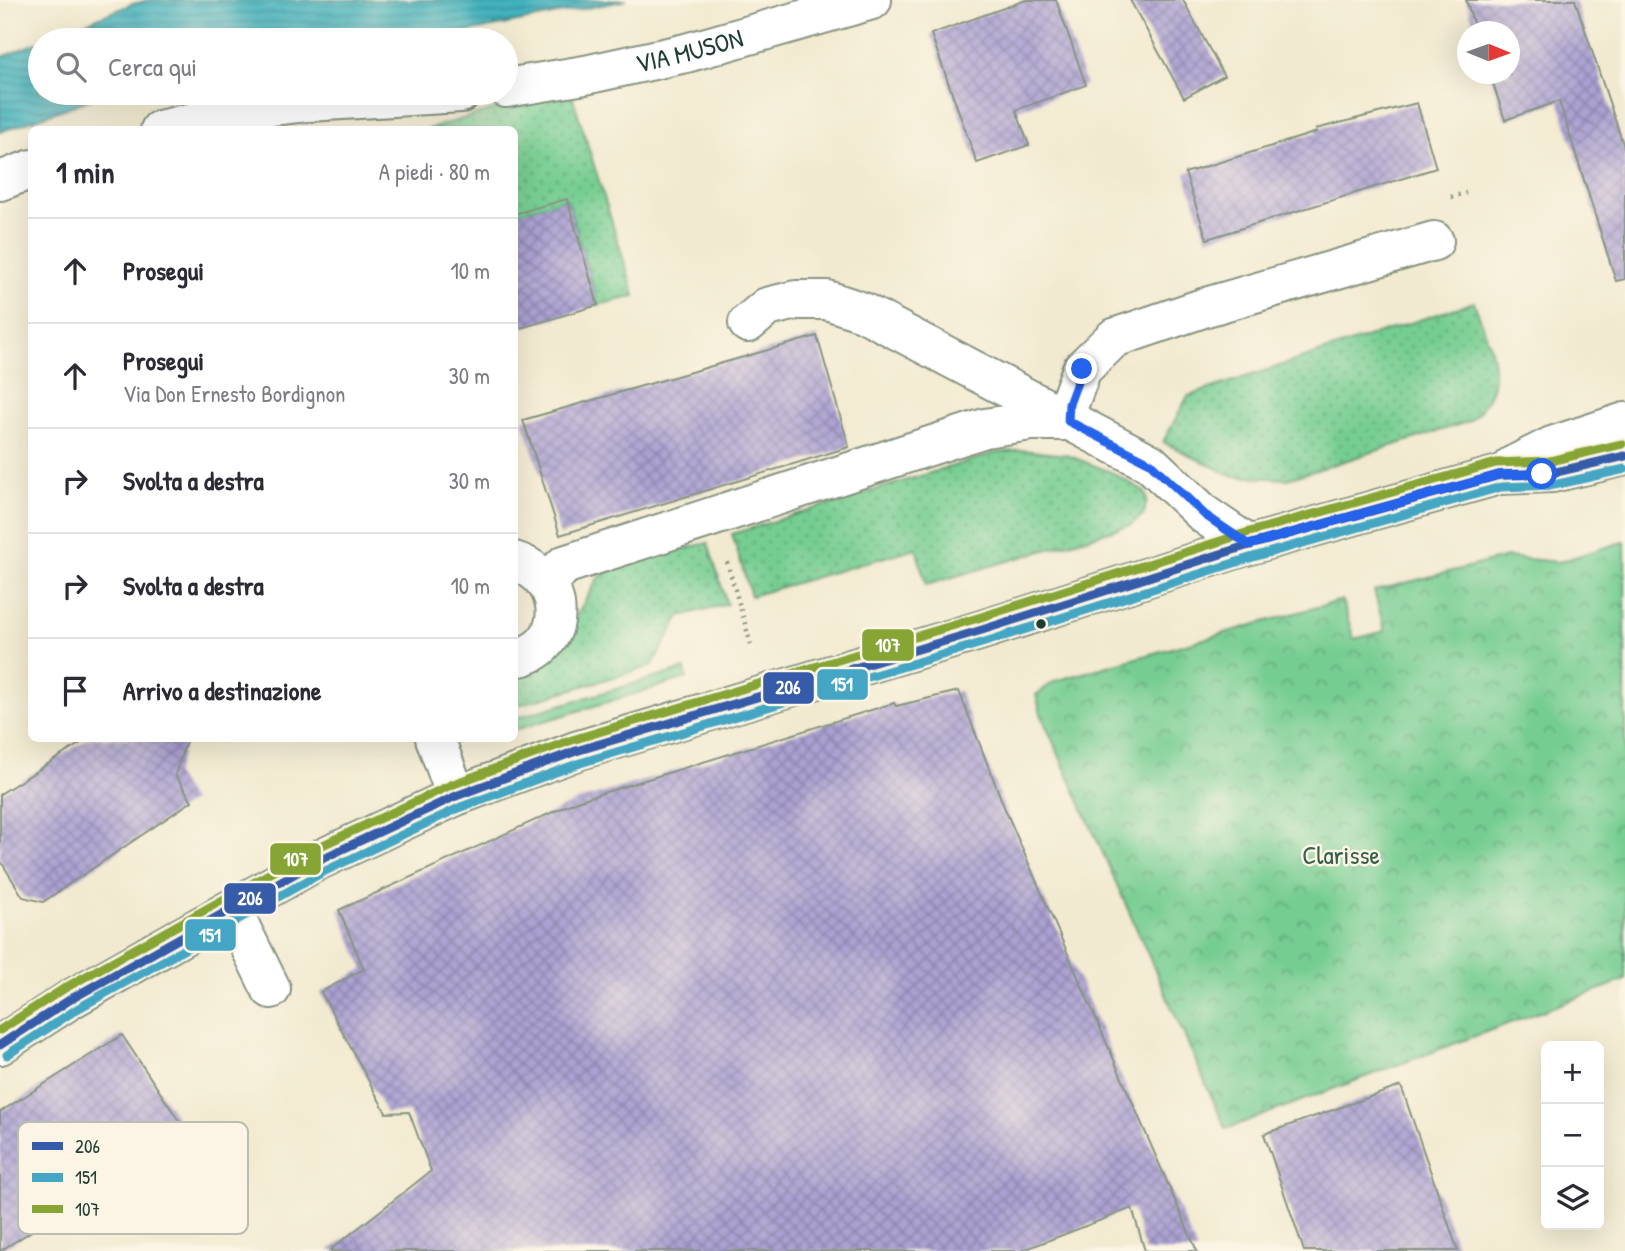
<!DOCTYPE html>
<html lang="it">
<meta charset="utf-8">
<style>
:root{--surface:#fff;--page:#f7f7f7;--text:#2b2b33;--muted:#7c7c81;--line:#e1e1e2}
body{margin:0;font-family:"Patrick Hand",sans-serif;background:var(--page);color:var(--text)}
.controls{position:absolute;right:21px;bottom:21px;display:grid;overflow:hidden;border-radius:10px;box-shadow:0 7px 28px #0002}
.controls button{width:63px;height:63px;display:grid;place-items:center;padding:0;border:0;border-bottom:2px solid var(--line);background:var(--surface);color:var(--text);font:35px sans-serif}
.compass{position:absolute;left:1457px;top:21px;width:63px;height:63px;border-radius:50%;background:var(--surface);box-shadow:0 7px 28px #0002;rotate:91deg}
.stop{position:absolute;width:21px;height:21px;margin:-16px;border:5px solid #2563eb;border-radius:50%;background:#fff}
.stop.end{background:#2563eb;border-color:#fff;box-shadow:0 2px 7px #0008}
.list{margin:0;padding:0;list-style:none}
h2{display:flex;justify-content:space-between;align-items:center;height:91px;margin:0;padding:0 28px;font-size:30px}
h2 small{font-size:23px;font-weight:400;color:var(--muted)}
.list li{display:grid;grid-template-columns:46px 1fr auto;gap:21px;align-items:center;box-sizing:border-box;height:105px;padding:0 28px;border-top:2px solid var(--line)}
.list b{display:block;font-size:26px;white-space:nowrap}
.list p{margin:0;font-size:23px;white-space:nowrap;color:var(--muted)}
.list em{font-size:23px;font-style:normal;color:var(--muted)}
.icon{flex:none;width:38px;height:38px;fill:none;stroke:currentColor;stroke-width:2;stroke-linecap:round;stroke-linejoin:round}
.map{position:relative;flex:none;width:1625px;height:1251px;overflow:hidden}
.search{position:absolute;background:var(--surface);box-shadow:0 7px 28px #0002;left:28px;top:28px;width:490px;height:77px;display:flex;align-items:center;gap:18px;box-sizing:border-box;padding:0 24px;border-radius:38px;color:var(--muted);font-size:26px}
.panel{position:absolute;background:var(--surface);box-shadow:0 7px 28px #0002;left:28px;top:126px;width:490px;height:616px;border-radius:10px}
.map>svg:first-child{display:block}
</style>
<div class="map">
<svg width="1625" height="1251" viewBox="0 0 1625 1251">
<defs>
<pattern id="park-crowns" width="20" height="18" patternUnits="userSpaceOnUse" patternTransform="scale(1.75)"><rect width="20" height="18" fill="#76cd92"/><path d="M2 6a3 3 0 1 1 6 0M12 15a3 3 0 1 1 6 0" fill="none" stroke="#60a878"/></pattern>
<pattern id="garden-dots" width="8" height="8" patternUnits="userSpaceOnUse" patternTransform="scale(1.75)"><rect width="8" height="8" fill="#76cd92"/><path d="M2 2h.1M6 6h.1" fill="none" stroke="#60a878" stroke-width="1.8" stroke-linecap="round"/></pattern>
<pattern id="water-rules" width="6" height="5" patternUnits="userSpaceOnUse" patternTransform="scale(1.75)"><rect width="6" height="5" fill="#43b2bd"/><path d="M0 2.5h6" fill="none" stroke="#37929a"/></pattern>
<pattern id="building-cross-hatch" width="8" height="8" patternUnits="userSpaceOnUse" patternTransform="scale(1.75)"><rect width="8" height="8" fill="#aca1d3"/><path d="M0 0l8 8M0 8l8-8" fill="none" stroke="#8b84ac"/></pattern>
</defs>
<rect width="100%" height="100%" fill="#fcf5e5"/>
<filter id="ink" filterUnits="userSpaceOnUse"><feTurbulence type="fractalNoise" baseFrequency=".0143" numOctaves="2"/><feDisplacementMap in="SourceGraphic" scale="14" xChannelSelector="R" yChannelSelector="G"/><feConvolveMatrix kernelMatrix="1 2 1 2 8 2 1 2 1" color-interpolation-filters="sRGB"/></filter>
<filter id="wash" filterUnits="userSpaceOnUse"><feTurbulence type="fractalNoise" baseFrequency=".00686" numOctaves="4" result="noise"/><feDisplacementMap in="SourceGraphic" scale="28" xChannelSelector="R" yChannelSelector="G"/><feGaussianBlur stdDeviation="1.57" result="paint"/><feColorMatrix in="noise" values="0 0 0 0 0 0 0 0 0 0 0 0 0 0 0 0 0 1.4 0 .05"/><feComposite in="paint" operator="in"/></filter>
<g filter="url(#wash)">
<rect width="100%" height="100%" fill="#f2ead0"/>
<path fill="#76cd92" stroke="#4a8563" stroke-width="2" d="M685,669L687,678L515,730V718Z"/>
<path fill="url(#park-crowns)" stroke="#4a8563" stroke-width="2" d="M1625,541V980L1226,1129L1042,717L1036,695L1055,681L1342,600L1354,639L1385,631L1374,591L1507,557L1559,562Z"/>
<path fill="url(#garden-dots)" stroke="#4a8563" stroke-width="2" d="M572,95L635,296L598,305L567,199L515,214L514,130H425L527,100Z
M1474,302C1490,348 1512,382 1470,421L1288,479L1232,476L1163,442L1188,396Z
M1023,450L1067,455L1111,472L1144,491L1147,499L1144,514L1130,525L926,585L916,548L751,596L732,534L995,453Z
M708,543L727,604L680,616L652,666L515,706V677L564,638L598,578C620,560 678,550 708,543Z"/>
<path fill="url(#water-rules)" stroke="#317878" stroke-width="2" d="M149,0H627L458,34L402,40H43L132,4Z
M40,41V93H108L0,132V58Z"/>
<g id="blocks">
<path fill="url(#building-cross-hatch)" d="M1026,0H1056L1086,85L1016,110L1029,145L977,163L931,34Z
M1130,0H1183L1224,76L1184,98Z
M1466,0H1575L1625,150V279L1616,281L1559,101L1505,120L1490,74H1509V32H1476Z
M1417,103L1436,168L1207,239L1185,173L1317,132L1316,129Z
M567,199L598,305L514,330V214Z
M817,336L849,447L560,535L523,420Z
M959,691L1005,809L1197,1251H1145L1132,1208L1021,1251H329L431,1171L409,1112L386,1113L321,992L364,969L339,910L577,801L894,703L896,706Z
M89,738H187L175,775L192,801L43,902L23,897L0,860V794Z
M122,1035L187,1133L0,1251V1112Z
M1401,1086L1458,1251H1304L1264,1134Z"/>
</g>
</g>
<g filter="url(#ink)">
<use href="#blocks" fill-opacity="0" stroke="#889482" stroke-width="2"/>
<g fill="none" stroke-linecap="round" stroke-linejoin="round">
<defs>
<g id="minor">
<path id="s1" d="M506,88L585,75L686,53L872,0"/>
<path d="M160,130L248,109L308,102L461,93"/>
<path d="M0,181L32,169"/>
<path d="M748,323L767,307L796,300H827L863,312L1150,463L1205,515L1249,545"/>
<path d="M1512,466L1552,446L1625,422"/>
<path d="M514,561C570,578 569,650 514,658"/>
<path d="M548,583L564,565L985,428L1031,421H1068L1069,404L1082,369L1114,338L1206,307L1434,241"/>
<path d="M435,738L456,796"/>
<path d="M232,910L271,989"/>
<path d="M0,1045L71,999L317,861L456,796L576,751L982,630L1249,545L1499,475L1552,473L1625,456"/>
</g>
</defs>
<use href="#minor" stroke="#889482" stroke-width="42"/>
<path stroke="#889482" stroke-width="4.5" stroke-dasharray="2 5" stroke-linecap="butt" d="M1451,197L1466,193
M727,562L752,648"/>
<use href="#minor" stroke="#fff" stroke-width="38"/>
<defs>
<path id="bus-1" d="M0,1045L71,999L317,861L456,796L576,751L982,630L1249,545L1499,475L1552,473L1625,456"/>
<path id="bus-2" d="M7,1055L77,1009L323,872L461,807L580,763L985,642L1253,557L1501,487L1554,485L1625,469"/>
<path id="bus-3" d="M0,1030L65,988L312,850L451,785L572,740L978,618L1246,533L1496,463L1550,461L1622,444"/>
</defs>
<use href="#bus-1" stroke="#fcf5e5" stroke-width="14"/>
<use href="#bus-2" stroke="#fcf5e5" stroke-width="14"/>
<use href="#bus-3" stroke="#fcf5e5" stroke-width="14"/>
<use href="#bus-1" stroke="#365ba9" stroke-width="9"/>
<use href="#bus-2" stroke="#44a6c4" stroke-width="9"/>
<use href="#bus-3" stroke="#86a535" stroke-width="9"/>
</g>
</g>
<g fill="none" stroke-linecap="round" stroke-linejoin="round" filter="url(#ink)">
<path stroke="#2563eb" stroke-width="9" d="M1082,369L1069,404L1068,421L1150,463L1205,515L1249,545L1499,475L1542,474"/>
</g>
<circle fill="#1f3d34" stroke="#fcf5e5" stroke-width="2.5" cx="1041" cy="624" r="6"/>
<g text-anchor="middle" stroke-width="5" stroke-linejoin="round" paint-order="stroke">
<g font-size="26" fill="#1f3d34" stroke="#fcf5e5">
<text dy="9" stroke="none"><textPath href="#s1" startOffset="187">VIA MUSON</textPath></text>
</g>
<g font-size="26" fill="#35614c" stroke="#fcf5e5">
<text x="1341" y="864">Clarisse</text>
</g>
</g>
<rect x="18" y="1122" width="230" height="112" rx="10" fill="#fcf5e5" stroke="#babeb0" stroke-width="2"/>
<rect x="32" y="1142" width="31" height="8" fill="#365ba9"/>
<rect x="32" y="1173" width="31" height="9" fill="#44a6c4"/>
<rect x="32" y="1205" width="31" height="8" fill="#86a535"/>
<g font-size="19" fill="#1f3d34">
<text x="75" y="1153">206</text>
<text x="75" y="1184">151</text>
<text x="75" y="1216">107</text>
</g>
<g stroke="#fcf5e5" stroke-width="2.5">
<rect x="861" y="628" width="54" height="34" rx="7" fill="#86a535"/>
<rect x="816" y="668" width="53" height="33" rx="7" fill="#44a6c4"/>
<rect x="762" y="671" width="53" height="34" rx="7" fill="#365ba9"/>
<rect x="269" y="842" width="53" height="34" rx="7" fill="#86a535"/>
<rect x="223" y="882" width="54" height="33" rx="7" fill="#365ba9"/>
<rect x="184" y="918" width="53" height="34" rx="7" fill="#44a6c4"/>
</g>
<g font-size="19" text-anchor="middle" font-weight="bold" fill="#fff">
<text x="888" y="652">107</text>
<text x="842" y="691">151</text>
<text x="788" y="694">206</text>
<text x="296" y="866">107</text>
<text x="250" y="905">206</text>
<text x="210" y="942">151</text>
</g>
</svg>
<div class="controls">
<button>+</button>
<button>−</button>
<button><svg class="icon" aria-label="layers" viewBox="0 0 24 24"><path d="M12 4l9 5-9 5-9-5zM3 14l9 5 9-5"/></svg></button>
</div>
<svg class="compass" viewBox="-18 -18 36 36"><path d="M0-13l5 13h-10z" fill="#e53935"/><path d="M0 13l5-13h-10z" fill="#7c7c81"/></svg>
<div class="stop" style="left:1542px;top:474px"></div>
<div class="stop end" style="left:1082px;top:369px"></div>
<div class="search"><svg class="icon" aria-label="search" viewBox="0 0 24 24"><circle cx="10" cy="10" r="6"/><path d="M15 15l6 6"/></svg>Cerca qui</div>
<section class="panel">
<h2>1 min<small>A piedi · 80 m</small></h2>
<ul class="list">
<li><svg class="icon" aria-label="ahead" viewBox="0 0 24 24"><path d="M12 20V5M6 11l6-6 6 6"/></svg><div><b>Prosegui</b></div><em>10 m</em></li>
<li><svg class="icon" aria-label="ahead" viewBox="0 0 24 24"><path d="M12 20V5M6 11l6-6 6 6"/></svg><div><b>Prosegui</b><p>Via Don Ernesto Bordignon</p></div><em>30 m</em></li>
<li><svg class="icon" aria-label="right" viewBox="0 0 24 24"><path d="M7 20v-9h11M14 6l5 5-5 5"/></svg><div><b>Svolta a destra</b></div><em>30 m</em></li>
<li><svg class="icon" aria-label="right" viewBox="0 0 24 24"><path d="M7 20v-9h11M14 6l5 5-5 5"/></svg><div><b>Svolta a destra</b></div><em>10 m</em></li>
<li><svg class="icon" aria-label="arrive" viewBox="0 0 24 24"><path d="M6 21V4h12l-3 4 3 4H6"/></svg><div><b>Arrivo a destinazione</b></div></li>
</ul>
</section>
</div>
